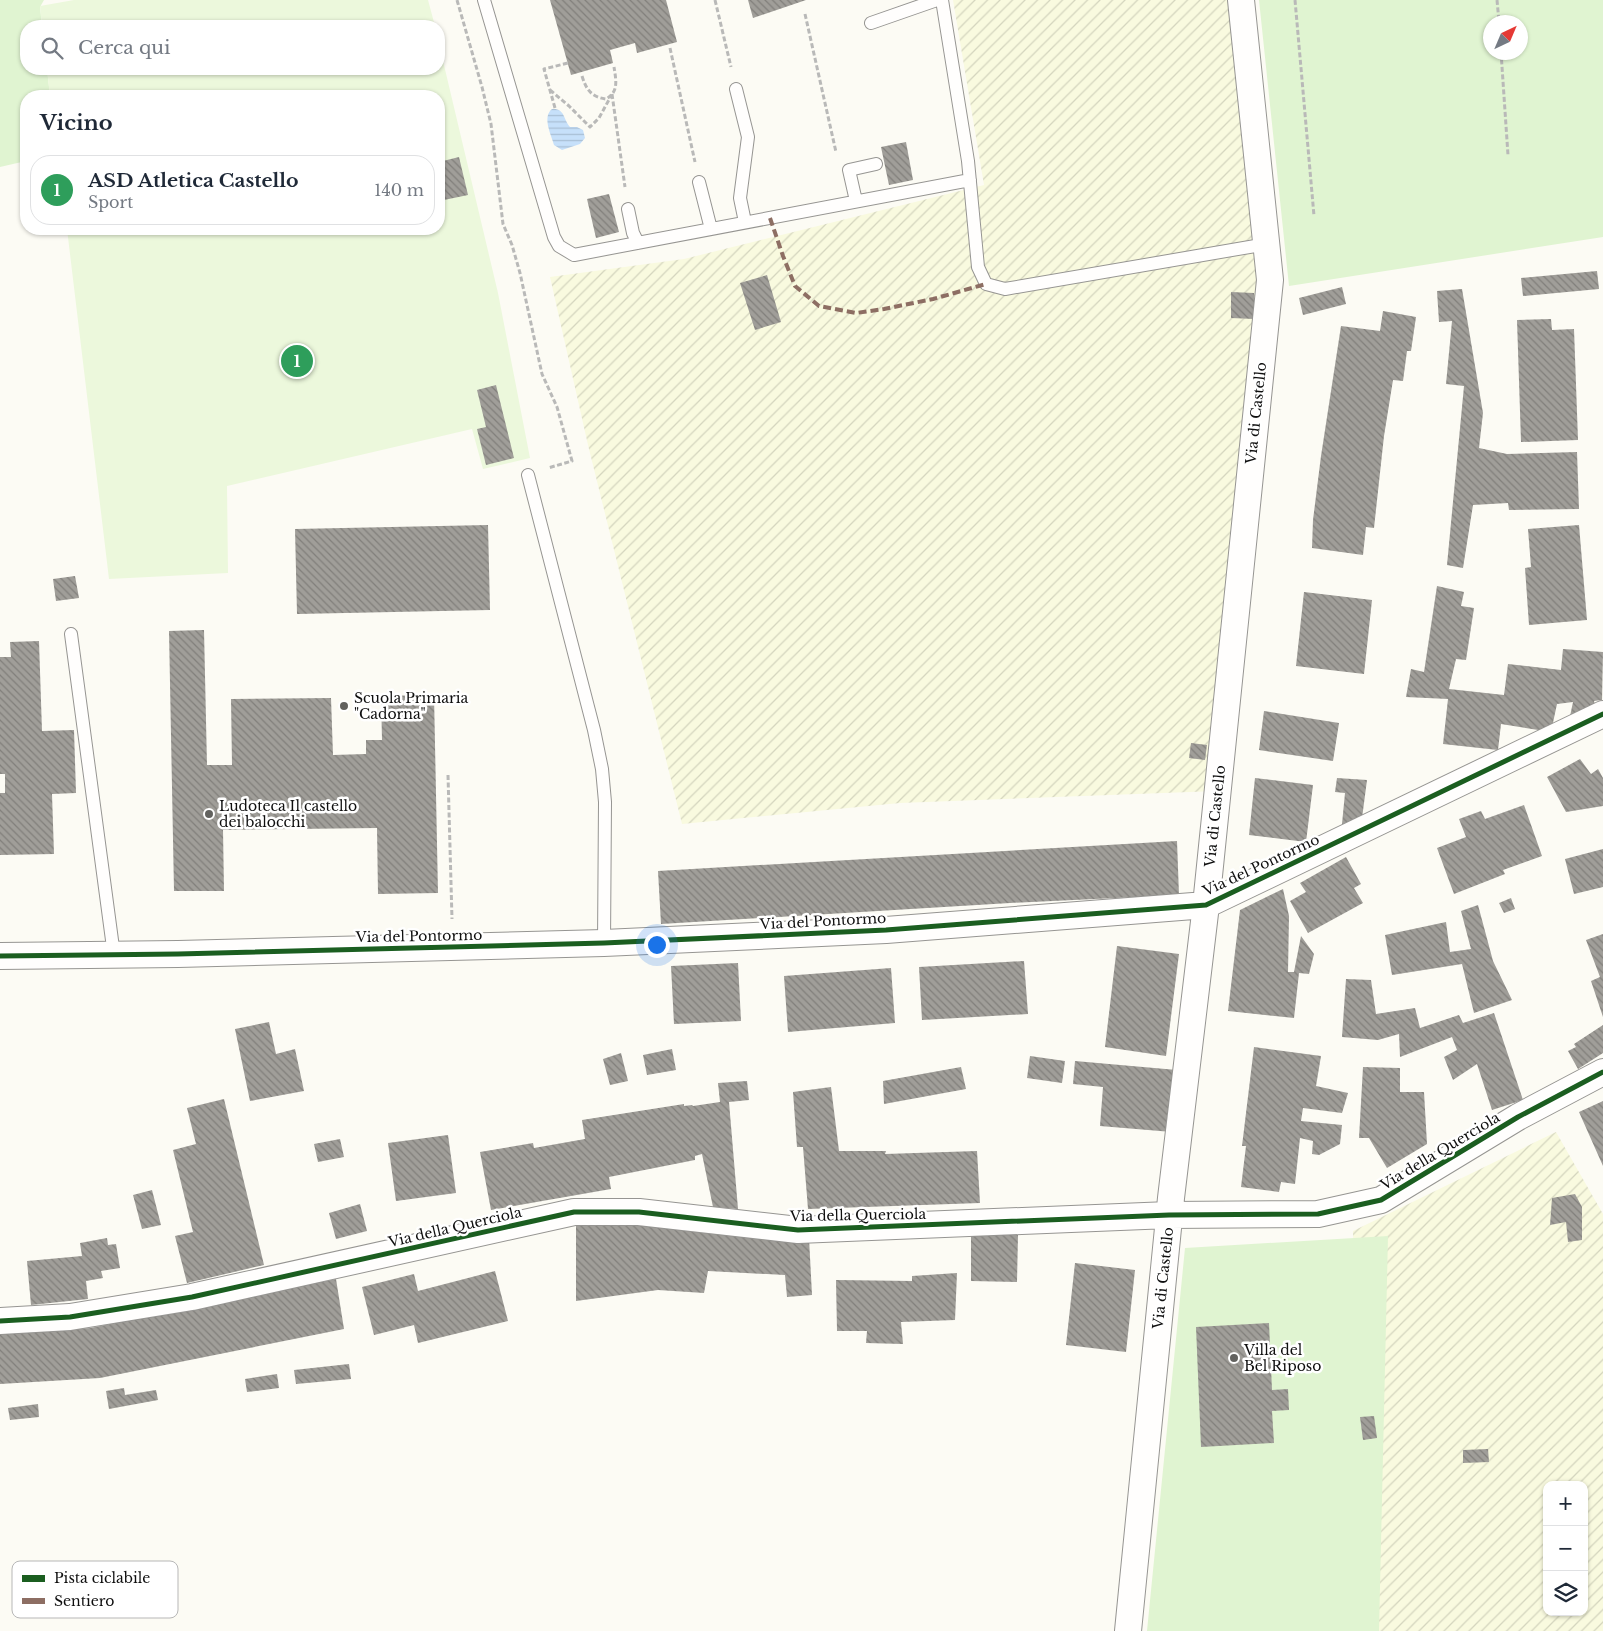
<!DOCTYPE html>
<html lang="it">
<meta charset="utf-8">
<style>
:root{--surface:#fff;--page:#f2f2f3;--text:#1f2937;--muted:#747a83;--line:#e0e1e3;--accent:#62625f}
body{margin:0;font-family:"Libre Baskerville",serif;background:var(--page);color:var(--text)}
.controls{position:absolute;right:15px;bottom:15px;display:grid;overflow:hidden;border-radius:10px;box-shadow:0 1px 4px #0004}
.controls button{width:45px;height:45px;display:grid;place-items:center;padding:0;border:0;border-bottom:1px solid var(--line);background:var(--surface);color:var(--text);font:25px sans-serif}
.compass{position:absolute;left:1483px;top:15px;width:45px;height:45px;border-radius:50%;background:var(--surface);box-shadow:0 1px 4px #0004;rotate:44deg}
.you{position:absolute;left:656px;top:944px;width:18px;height:18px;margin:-12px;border:4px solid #fff;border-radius:50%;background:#1a73e8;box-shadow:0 0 0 8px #1a73e833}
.badge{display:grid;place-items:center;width:32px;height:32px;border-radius:50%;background:var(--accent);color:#fff;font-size:16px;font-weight:700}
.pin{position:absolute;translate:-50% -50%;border:2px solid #fff;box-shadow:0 1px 5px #0006}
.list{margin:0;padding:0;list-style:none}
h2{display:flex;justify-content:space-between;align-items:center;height:65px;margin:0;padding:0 20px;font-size:21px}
h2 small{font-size:16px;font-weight:400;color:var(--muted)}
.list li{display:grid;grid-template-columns:32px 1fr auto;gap:15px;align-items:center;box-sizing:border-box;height:70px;margin:0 10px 10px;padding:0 10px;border:1px solid var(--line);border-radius:20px}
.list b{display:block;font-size:19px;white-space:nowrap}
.list p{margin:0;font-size:16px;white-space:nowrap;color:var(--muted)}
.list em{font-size:16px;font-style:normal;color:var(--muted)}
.icon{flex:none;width:28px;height:28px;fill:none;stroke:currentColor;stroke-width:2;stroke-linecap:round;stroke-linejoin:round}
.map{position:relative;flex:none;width:1603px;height:1631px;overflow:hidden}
.search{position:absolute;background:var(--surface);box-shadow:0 1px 4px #0004;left:20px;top:20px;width:425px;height:55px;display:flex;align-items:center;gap:12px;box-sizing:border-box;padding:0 18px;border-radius:20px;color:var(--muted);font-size:19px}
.panel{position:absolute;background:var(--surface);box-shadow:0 1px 4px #0004;left:20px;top:90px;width:425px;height:145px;border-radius:20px}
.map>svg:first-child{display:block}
</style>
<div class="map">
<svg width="1603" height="1631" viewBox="0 0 1603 1631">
<defs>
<pattern id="farmland-furrows" width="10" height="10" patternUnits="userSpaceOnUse" patternTransform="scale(1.25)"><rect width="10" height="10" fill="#f9fadf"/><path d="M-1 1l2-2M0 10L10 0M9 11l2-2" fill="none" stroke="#d4d5be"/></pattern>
<pattern id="water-rules" width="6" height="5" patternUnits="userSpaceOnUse" patternTransform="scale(1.25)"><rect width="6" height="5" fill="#c6e0fa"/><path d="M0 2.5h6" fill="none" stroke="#a9bfd5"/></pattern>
<pattern id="building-back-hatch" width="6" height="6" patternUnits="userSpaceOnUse" patternTransform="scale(1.25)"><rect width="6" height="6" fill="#a09e99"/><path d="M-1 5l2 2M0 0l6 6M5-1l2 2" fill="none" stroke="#817f7b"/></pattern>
</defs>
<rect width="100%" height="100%" fill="#fcfbf4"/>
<path fill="url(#farmland-furrows)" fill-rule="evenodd" d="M953,0H1241L1270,280L1217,791L900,803L682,824L588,445L550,277L684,259L984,185Z
M1556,1132L1603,1214V1631H1367L1359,1531L1353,1231ZM1547,1485H1584V1612H1547Z"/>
<path fill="#e0f4d1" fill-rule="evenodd" d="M0,0H44L40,7L42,26H26V69H47L50,96H26V161L0,167Z
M1259,0H1603V237L1289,286ZM1520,22V52H1490V22Z
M1388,1236L1379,1631H1147L1185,1248Z"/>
<path fill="#ecf8dc" d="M74,0H428L435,26H42L40,6Z
M439,44L498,293L530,458L483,469L472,429L227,486L228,573L109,579L67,229H439V96H50L47,69H439Z"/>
<path fill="url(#water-rules)" d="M552,109C565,108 563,119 570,127H577L583,130L585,138L580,144L562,150L554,145C551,134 542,117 552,109Z"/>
<path fill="url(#building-back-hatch)" d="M550,0H666L677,42L637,53L635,43L610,50L613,63L571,75Z
M748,0H806L753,18Z
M906,142L913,180L889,185L881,147Z
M459,157L468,195L444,200L439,177V162Z
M609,194L619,232L596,238L587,199Z
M1597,271L1599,289L1523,296L1521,278Z
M767,275L781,322L755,330L740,283Z
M1342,287L1346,304L1303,315L1299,298Z
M1462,289L1483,413L1479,448L1507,454L1577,452L1579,509L1509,510L1508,503L1473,505L1463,568L1447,565L1464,386L1446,384L1452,321L1439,322L1437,291Z
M1231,292L1254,293V319L1231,318Z
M1383,311L1416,317L1411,351H1407L1403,381L1393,380L1384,436L1374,528L1366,527L1363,555L1312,548L1313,520L1321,456L1341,326L1380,331Z
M1551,319L1552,330L1574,329L1578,440L1521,442L1517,320Z
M496,385L514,458L486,465L477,429L486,427L477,390Z
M488,525L490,610L297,614L295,529Z
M1579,525L1587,620L1529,625L1525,568L1531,567L1528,529Z
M75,576L79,598L56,601L53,579Z
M1437,586L1464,592L1461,606L1474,608L1466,660L1456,659L1449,689L1504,695L1508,664L1561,670L1563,649L1603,652L1602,700L1594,701L1597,712L1569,721L1573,702L1557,704L1551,732L1501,724L1498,750L1443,744L1448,699L1406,697L1411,669L1424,672Z
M1304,592L1372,600L1364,674L1296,666Z
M204,630L207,765H232L231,699L331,698L333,755L366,754V740H382L381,696L434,695L438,893L378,894L377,828L223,830L224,891H174L169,631Z
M39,641L42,731L74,730L76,793L52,794L54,854L0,855V793H5V774H0V657H11L10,642Z
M1264,711L1339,723L1333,761L1259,750Z
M1191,743L1207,745L1205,760L1189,758Z
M1580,759L1591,774L1598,769L1603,778V806L1566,812L1547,777Z
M1255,778L1313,785L1306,842L1249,835Z
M1337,778L1367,780L1361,826L1341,834L1345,793L1335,792Z
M1524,805L1542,856L1503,870L1505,874L1454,894L1437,848L1466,837L1459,819L1481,811L1485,819Z
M1177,841L1179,895L1010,903L661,924L658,871Z
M1603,849V887L1574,894L1565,859Z
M1346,857L1361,884L1354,888L1363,903L1308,933L1290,901L1306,892L1300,883Z
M1283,889L1289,916L1288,972H1294L1301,936L1314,954L1309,974L1299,973L1294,1018L1228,1011L1240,910Z
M1511,898L1515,909L1504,913L1499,903Z
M1478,905L1493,961L1512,1000L1474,1013L1462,964L1392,975L1385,935L1446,922L1450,952L1471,949L1461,911Z
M1603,934V1017L1591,981L1600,977L1586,940Z
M1117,946L1179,954L1166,1056L1105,1047Z
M1024,961L1028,1014L922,1020L919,967Z
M738,963L741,1021L674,1024L671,966Z
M891,968L895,1023L788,1032L784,976Z
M1346,979L1371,980L1376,1014L1415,1008L1420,1028L1459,1015L1463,1023L1494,1013L1523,1100L1492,1110L1477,1064L1453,1080L1444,1057L1457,1050L1452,1037L1400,1057L1399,1034L1378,1040L1342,1037Z
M269,1022L276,1054L295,1049L304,1091L250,1101L235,1029Z
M1603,1025V1053L1578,1069L1568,1051L1576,1047L1574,1044Z
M1254,1047L1321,1056L1316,1086L1348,1093L1342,1113L1303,1108L1301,1121L1342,1125L1340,1144L1319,1155L1312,1154L1313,1141L1300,1138L1295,1184L1281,1182L1279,1192L1241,1187L1246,1146H1242Z
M672,1049L676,1070L647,1075L643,1055Z
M621,1053L628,1081L610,1085L603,1059Z
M1030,1056L1065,1061L1062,1083L1027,1078Z
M1075,1061L1177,1070L1172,1132L1100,1126L1103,1087L1073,1084Z
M961,1067L966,1089L884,1104L883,1081Z
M1363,1067L1400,1068V1092H1424L1427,1144L1387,1168L1369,1138H1359Z
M747,1081L749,1100L729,1102L738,1209L713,1207L702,1154L695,1156V1160L609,1177L611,1189L491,1210L480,1152L533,1143L534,1148L585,1139L582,1120L684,1104V1106L692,1105L693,1106L720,1102L718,1083Z
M831,1087L839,1151H886L885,1154L977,1151L980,1203L808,1209L803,1147H797L793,1092Z
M224,1099L264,1265L187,1283L175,1236L193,1232L173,1150L196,1144L187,1108Z
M1603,1101V1166L1579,1112Z
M448,1135L456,1193L396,1201L388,1143Z
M340,1139L344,1157L318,1162L314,1144Z
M152,1190L161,1225L142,1229L133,1195Z
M1575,1194L1582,1207V1240L1568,1242L1566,1222L1550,1225L1552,1198Z
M360,1204L367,1231L336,1239L329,1213Z
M658,1221L809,1238L812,1295L787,1297L785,1275L708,1271L704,1293L658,1290L576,1301V1223Z
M971,1234L1018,1235L1017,1282L971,1281Z
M107,1238L108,1245L116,1244L120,1268L101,1271L103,1278L86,1281L88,1299L31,1305L27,1261L82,1256L80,1243Z
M1075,1263L1135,1270L1126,1352L1066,1345Z
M495,1271L508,1321L418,1343L414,1325L374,1335L362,1287L414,1274L418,1291Z
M957,1273L955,1320L901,1322L903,1344L866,1343L867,1331H837L836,1280L912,1281V1276Z
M336,1279L344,1329L100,1378L0,1384V1334L90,1328Z
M1269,1323L1272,1390L1288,1389L1289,1410L1272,1411L1274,1443L1201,1447L1196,1327Z
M349,1364L351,1379L296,1384L294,1370Z
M277,1374L279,1388L247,1392L245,1379Z
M124,1388L125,1395L156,1390L158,1400L109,1409L106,1391Z
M38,1404L39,1417L10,1420L8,1408Z
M1374,1416L1377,1438L1363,1440L1360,1417Z
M1488,1449L1489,1462L1463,1463V1450Z"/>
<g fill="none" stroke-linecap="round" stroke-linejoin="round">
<defs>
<path id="service" d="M484,0L554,237L559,246L574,255L970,180
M942,0L968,161L978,267L986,284L1005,289L1267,244
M871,23L937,0
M736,89L748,137L740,198L745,222
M699,182L711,229
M856,201L849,170L876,164
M628,209L633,233L638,243
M528,475L594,730L602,769L605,802L604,943
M71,634L114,955"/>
<path id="minor" d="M0,956L178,954L604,943L886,930L1206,905L1603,714
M0,1321L70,1317L192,1297L574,1212H639L798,1230L1169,1215L1318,1214L1381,1200L1518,1117L1603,1072
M1128,1631L1171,1198L1206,905L1270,280L1241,0"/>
</defs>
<use href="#service" stroke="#969592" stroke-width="14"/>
<use href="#minor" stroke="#969592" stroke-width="28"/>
<path stroke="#b9b9b8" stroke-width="3" stroke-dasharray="5 2.5" stroke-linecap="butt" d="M457,0L482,87L491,124L503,224L512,245L520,273L542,374L557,407L572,461L548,468
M715,0L731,67
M1295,0L1314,216
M1497,0L1499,22
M805,14L836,152
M670,48L695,162
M1501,52L1508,155
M582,76C586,89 591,97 606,99C619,92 616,80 614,67
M550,90L569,106L590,127L599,118L611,96
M612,94L625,187
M555,108L544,69L568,63
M448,775L452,919"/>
<use href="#service" stroke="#fffefd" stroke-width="12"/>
<use href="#minor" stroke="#fffefd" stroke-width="26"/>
<path stroke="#8d6e63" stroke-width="4" stroke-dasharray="8 4" stroke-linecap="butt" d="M770,218L783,256L795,286L819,306L856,313L884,309L933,299L986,284"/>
<defs>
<path id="cycleway" d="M0,956L178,954L604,943L886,930L1206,905L1603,714
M0,1321L70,1317L192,1297L574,1212H639L798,1230L1169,1215L1318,1214L1381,1200L1518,1117L1603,1072"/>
</defs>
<use href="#cycleway" stroke="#fff" stroke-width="8"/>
<use href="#cycleway" stroke="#1b5e20" stroke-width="5"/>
</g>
<g fill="#62625f" stroke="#fff" stroke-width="2">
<circle cx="344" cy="706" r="5"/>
<circle cx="209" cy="814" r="5"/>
<circle cx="1234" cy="1358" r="5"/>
</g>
<g text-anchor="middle" stroke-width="5" stroke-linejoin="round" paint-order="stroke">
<g font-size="14" fill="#0f0f0f" stroke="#fff">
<text transform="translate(1256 413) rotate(-84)" y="5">Via di Castello</text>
<text transform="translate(1215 816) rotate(-84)" y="5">Via di Castello</text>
<text transform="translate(1261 865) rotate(-25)" y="5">Via del Pontormo</text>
<text transform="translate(823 921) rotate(-3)" y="5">Via del Pontormo</text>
<text transform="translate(419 936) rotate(-1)" y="5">Via del Pontormo</text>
<text transform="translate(1440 1151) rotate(-31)" y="5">Via della Querciola</text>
<text transform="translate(858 1215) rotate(-1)" y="5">Via della Querciola</text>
<text transform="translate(455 1227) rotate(-13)" y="5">Via della Querciola</text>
<text transform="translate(1163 1278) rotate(-84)" y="5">Via di Castello</text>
</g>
<g font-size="14" fill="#0f0f0f" stroke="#fff" text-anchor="start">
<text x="354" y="703">Scuola Primaria<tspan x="354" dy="16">"Cadorna"</tspan></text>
<text x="219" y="811">Ludoteca Il castello<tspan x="219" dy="16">dei balocchi</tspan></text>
<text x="1244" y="1355">Villa del<tspan x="1244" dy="16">Bel Riposo</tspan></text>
</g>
</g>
<rect x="12" y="1561" width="166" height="57" rx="8" fill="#fff" stroke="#b7b7b7" stroke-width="1"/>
<rect x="22" y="1575" width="23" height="7" fill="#1b5e20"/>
<rect x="22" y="1598" width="23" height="6" fill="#8d6e63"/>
<g font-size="14" fill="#0f0f0f">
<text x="54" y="1583">Pista ciclabile</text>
<text x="54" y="1606">Sentiero</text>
</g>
</svg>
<div class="controls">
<button>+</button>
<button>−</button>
<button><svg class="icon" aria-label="layers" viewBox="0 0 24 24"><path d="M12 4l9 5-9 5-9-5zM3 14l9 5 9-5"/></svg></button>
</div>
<svg class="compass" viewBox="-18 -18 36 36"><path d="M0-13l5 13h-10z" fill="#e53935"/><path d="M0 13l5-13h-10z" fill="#747a83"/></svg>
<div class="you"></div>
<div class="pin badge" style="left:297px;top:361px;background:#2e9e5b">1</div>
<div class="search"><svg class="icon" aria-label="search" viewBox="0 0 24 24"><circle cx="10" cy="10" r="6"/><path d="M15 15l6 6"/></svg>Cerca qui</div>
<section class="panel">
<h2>Vicino<small></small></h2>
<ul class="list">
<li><span class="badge" style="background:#2e9e5b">1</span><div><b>ASD Atletica Castello</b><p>Sport</p></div><em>140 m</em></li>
</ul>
</section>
</div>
